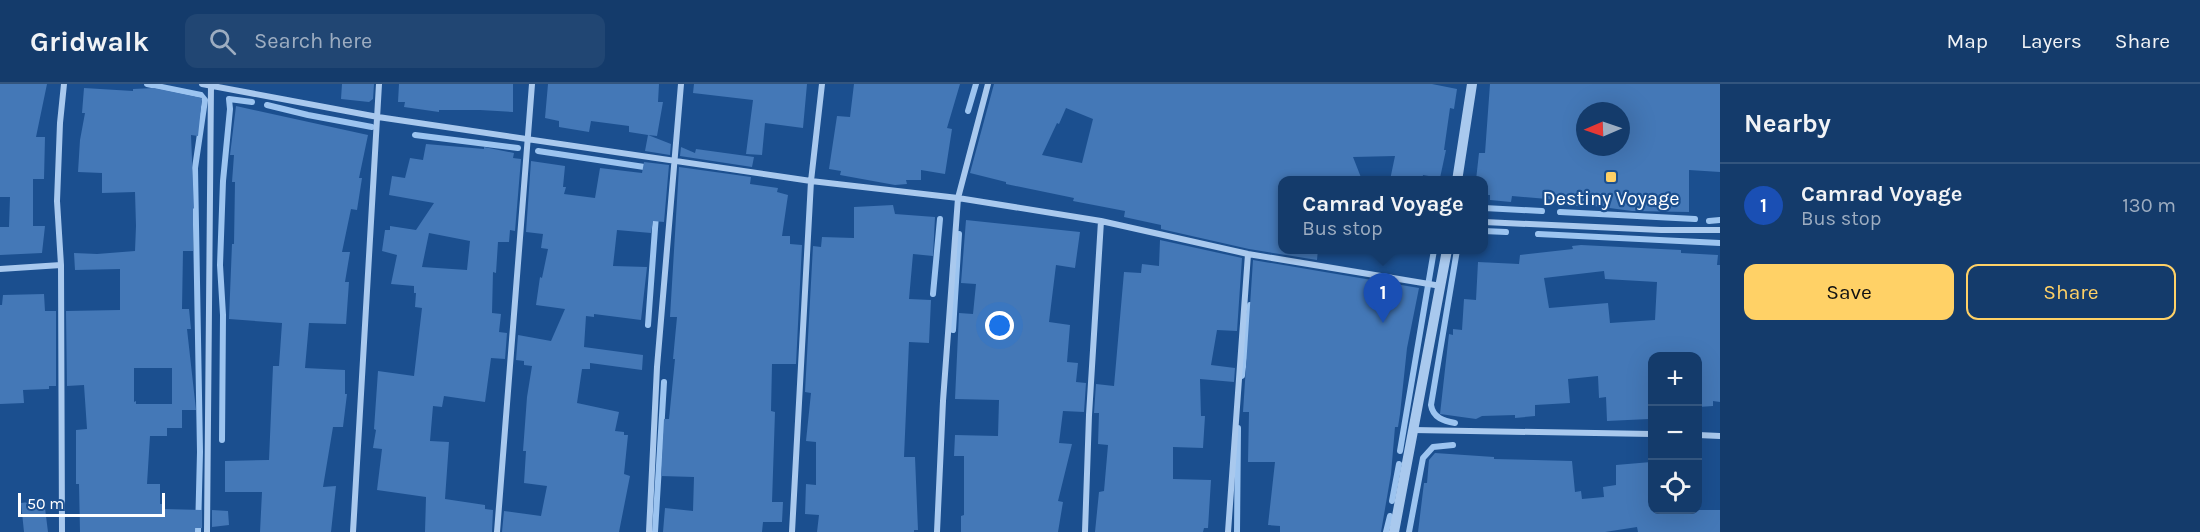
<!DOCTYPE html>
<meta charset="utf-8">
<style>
:root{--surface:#143b6b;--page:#214673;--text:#f1f3f6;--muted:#9dadc1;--line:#33557e;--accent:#ffd166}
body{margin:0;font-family:Karla,sans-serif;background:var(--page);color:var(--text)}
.controls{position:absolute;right:18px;bottom:18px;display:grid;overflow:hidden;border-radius:12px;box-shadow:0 6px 24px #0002}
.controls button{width:54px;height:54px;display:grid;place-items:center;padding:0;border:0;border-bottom:2px solid var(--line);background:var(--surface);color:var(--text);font:30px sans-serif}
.compass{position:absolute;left:1576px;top:18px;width:54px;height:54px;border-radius:50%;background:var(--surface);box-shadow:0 6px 24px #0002;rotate:268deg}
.scale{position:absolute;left:18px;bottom:15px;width:147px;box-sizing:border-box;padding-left:6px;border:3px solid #fff;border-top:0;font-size:16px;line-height:21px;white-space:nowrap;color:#fff;-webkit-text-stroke:4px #1b4f8f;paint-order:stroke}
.you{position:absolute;left:1000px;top:242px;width:21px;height:21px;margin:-15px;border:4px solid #fff;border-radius:50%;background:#1a73e8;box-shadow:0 0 0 9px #1a73e833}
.badge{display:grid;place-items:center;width:39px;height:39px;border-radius:50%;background:var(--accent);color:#fff;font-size:20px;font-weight:700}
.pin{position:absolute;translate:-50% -50px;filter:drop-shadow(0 2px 3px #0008)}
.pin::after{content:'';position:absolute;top:32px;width:21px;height:18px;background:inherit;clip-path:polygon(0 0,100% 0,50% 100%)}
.popup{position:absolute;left:1278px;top:92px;width:210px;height:78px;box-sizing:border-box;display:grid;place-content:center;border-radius:12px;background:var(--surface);filter:drop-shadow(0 2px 4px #0005);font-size:20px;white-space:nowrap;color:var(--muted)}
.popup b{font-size:22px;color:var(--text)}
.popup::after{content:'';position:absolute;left:50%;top:100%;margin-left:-12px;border:12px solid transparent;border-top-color:var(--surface)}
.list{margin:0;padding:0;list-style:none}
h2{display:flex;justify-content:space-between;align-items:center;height:78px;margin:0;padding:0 24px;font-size:26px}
h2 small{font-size:20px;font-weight:400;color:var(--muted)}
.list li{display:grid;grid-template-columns:39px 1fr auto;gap:18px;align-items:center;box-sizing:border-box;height:84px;padding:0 24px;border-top:2px solid var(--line)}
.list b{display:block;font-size:22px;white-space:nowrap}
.list p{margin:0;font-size:20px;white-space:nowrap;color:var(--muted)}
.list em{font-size:20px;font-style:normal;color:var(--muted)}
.actions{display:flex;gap:12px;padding:18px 24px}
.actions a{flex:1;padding:14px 0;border:2px solid var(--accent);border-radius:12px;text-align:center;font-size:21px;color:var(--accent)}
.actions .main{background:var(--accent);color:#111}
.icon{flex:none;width:33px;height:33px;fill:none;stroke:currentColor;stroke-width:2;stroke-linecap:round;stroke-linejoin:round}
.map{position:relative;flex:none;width:1720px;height:448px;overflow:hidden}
header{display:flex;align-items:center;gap:36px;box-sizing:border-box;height:84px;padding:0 30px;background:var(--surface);border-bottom:2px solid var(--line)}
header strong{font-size:28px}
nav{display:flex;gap:33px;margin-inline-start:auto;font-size:21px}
.search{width:420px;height:54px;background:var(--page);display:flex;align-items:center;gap:15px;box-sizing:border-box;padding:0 21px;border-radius:12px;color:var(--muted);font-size:22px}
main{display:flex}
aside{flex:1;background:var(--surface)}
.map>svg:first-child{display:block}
</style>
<header>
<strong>Gridwalk</strong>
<div class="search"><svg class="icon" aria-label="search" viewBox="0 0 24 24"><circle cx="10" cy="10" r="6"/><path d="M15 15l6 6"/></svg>Search here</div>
<nav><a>Map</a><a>Layers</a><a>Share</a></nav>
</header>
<main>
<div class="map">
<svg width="1720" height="448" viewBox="0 0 1720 448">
<rect width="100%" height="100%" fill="#1b4f8f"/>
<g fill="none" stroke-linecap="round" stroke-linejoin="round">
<path stroke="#9cc4f0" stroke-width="6" d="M147,0L201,11L205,16L195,84L200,368L198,448
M267,21L308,31L372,43
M968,27L976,0
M415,51L518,64
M538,67L651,84
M1445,97V95
M1484,124L1542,127
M1560,128L1695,135
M1709,137L1720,136
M1484,147L1506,148
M1538,150L1720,159
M933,210L940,135
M648,241L656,131
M953,246L959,150
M1242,292L1250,221
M1455,339C1444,337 1433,334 1431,321L1457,166
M222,356L223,231L220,181L223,97L230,25L229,15L252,18
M1400,367L1434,166
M1392,417L1399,380
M655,448L664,298
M1237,448L1238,344
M1386,448L1390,432
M1409,448L1423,374L1433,363L1453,361"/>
</g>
<path fill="#4478b7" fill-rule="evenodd" d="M0,0H47L36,53H45L44,95H33V142H45L42,169L0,171V143H9L10,113H0Z
M342,0H374L373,15L369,18L341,15Z
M399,0H513V28L480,26H439V28L404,23L405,18H398Z
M548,0H659L658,18H663L657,52L648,51L671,60L670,71L645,67L648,51L629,48V42L591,37L589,48L559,43V37L545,34Z
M694,0H807L803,44L765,39L762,71L746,70L753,16L693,9Z
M854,0H960L947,44L952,45L945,90L921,86V96H906L907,100L895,101L840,91L841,87L829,85L837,32L850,33Z
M994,0H1432L1457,5L1454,25L1450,24L1444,66H1446L1440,94L1423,91L1422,96H1390L1395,72L1353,73L1362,96H1282V165H1318L1317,176L1249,165L1161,145V141L1124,133L1125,127L1073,117L1074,114L1006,100V98L970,89ZM1066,24L1093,35L1082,79L1042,71L1057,39L1059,40Z
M1490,0H1720V88L1689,86V128L1632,127L1587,121L1572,122L1571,117L1512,112L1511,118L1490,116V111H1484V96H1476L1479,69H1485ZM1585,27H1621V63H1585Z
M84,4L133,7V5L154,4L202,14L198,52L191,51L194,125L193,124V167H183L182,225H189L191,245H187L196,326H182V344H167V352H150L147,400H160V420H164V425L202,426V444H195V448H80L79,400H76V346L87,345L84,301L67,302L66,227L120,226V185L75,186L74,169L97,170L135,167L136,142L135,108L102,109V89L78,88L80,56L85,29H82ZM134,284H172V320H136V317L134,318Z
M236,22L368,51L359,94H362L357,126L351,125L342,168H350L345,198H349L346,240L309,239L305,284L345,286V310H347L343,343H333L323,403L336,402L331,448H260L262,408H225V377L269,376L273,282H279L282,239L229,235L232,160H234L235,98H232L234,71H230Z
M426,60L484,65V63L514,69L513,74L521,75L515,147L510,146L509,158H498L496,189L493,188L492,229L501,230L499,248L507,249L505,275L491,274L485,318L444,312L442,323L433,322L430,357L449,358L445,415L485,421V425L493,426L492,448H425L426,413L377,406L382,365L373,364L376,346L374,345L378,287L414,292L422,224L415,223L416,209H414V202L391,200L397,171L382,167L385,146H390V142L416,146L434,119L389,111L392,92L405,94L410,74L423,76ZM429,149L470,157L467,186L422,183Z
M681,63L695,69L696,65L754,73L752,83L680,72Z
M531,77L565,82L563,103H566L564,110L595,114L600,84L642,89L644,78L669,81L664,138L653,137L651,149L617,146L613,182L647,183L641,236L594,230V233L586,232L584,263L643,271L642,286L590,279V285H582L577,319L619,328L615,347L624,348V351H628L624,390L630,392L619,448H502L504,427L541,432L547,402L524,399L526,367H523L527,313L532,282L524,281V277L516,276L518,251L551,257L565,225L536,221L540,193L542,194L548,165L541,164L543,150L526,148Z
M679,83L751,93L750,100L778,104L777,108L788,111L782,152H790V160L802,161L796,280H772L771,327L775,328L772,418H783L782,438H763L762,448H663L665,424L693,427L694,393L661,392L664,335H669L675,275H673L677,233H670Z
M893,121L895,130L935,133L933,172L913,170L909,215L931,216L929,259L909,258L904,373H915L918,446H914V448H817L819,431L805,430L806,400L816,401V358L806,357L811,309L805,308L813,162L821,163L822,153L854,154V123Z
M966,136L1080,148L1075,184L1056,181L1049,238L1070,241L1067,278L1078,279L1076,298L1086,299L1084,328L1063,327L1059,359L1072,360L1058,417L1063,418L1058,448H961V432L964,431V372H954L955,351L998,352L999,316L955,315L959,229L973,230L976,200L961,199Z
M1160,156L1242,174L1237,247L1217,246L1211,281L1235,284L1234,298L1200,295L1201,332H1205L1203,364L1173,363V395L1211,396L1208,444H1204L1203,448H1095L1099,408L1104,407L1108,361L1098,360L1099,329H1094L1096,300L1114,302L1124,188L1141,189L1142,180L1159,182Z
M1581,161L1681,166V169L1718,171L1717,181H1720V318L1713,317V322L1698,323V273H1653V306H1649V335L1607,337L1606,313L1599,314L1598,292L1568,295L1570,319L1535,321V332L1515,334V331L1482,332L1476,335L1440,330L1449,250L1453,251V245L1462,246L1464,215L1476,216L1478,178L1519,180L1520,171L1573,165L1572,162ZM1604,187L1605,195L1657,198L1655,236L1610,239L1608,219L1549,224L1544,194Z
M1253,176L1419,204L1407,264L1400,330L1398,343H1395L1391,390L1381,448H1280V442L1268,441L1275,378H1248L1249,328H1243Z
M44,210L45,227H56V302H49V305L23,306L24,319L0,320V221H2L3,211Z
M1435,369L1494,373V375L1572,377L1575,408L1581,407L1582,415L1604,413L1603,403L1616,401V381L1651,378L1653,426H1720V448H1638L1637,443L1605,448H1418L1424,399H1427L1429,376Z
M44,416L48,448H24L21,419Z
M212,426L228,427L229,441L212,443Z"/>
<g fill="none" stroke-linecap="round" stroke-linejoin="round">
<path stroke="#a9c9ee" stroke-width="6" d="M202,0L378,33L811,97L958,114L1101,137L1248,170L1441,202
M1484,138L1661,146H1720
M0,185L61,181
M1413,346L1652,350
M1698,351L1720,352
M62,448L61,181L57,117L60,39L64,0
M207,448L211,0
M353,448L379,0
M497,448L532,0
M649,448L657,283L681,0
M792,448L811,97L822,0
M937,448L943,317L958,114L988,0
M1085,448L1089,331L1101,137
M1228,448L1248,170"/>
<path stroke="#a9c9ee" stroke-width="10" d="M1457,97L1472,0
M1394,448L1447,166"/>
</g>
<rect fill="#ffd166" stroke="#1b4f8f" stroke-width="2" x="1605" y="87" width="12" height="12" rx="3"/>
<g text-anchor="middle" stroke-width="4.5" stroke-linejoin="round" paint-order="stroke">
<g font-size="20" fill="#fff" stroke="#1b4f8f">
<text x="1611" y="121">Destiny Voyage</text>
</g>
</g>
</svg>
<div class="controls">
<button>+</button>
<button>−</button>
<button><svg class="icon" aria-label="locate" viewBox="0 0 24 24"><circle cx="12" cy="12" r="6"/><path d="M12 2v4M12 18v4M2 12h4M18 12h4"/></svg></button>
</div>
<svg class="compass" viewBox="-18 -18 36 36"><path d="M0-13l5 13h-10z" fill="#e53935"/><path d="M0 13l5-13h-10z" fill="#9dadc1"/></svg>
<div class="scale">50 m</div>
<div class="you"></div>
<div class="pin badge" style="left:1383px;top:239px;background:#1a4fb4">1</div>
<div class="popup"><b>Camrad Voyage</b>Bus stop</div>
</div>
<aside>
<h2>Nearby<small></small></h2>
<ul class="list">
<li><span class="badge" style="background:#1a4fb4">1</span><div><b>Camrad Voyage</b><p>Bus stop</p></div><em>130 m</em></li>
</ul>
<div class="actions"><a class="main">Save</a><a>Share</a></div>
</aside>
</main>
